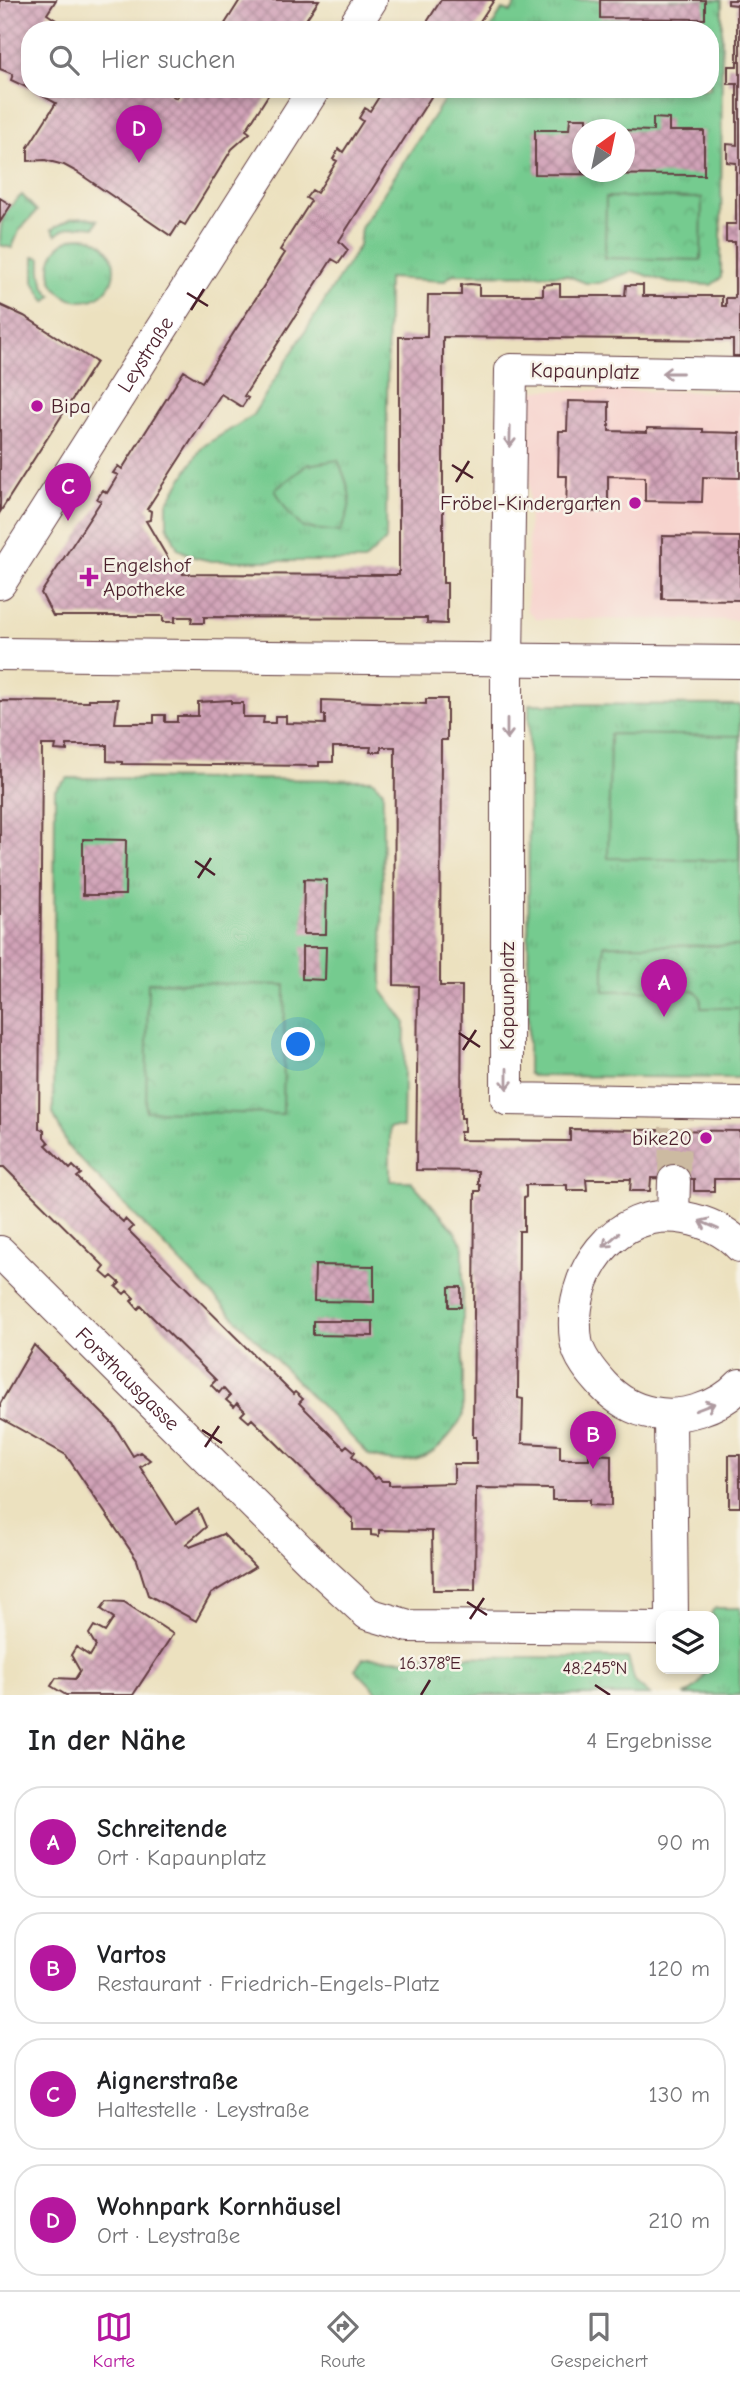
<!DOCTYPE html>
<html lang="de">
<meta charset="utf-8">
<style>
:root{--surface:#fff;--page:#f6f6f6;--text:#202124;--muted:#757577;--line:#e0e0e0;--accent:#b5179e}
body{margin:0;font-family:"Comic Neue",sans-serif;background:var(--page);color:var(--text)}
.controls{position:absolute;right:21px;bottom:21px;display:grid;overflow:hidden;border-radius:14px;box-shadow:0 4px 10px #0003}
.controls button{width:63px;height:63px;display:grid;place-items:center;padding:0;border:0;border-bottom:2px solid var(--line);background:var(--surface);color:var(--text);font:35px sans-serif}
.compass{position:absolute;left:572px;top:119px;width:63px;height:63px;border-radius:50%;background:var(--surface);box-shadow:0 4px 10px #0003;rotate:33deg}
.you{position:absolute;left:299px;top:1045px;width:24px;height:24px;margin:-18px;border:5px solid #fff;border-radius:50%;background:#1a73e8;box-shadow:0 0 0 10px #1a73e833}
.badge{display:grid;place-items:center;width:46px;height:46px;border-radius:50%;background:var(--accent);color:#fff;font-size:23px;font-weight:700}
.pin{position:absolute;translate:-50% -58px;filter:drop-shadow(0 2px 4px #0008)}
.pin::after{content:'';position:absolute;top:37px;width:24px;height:21px;background:inherit;clip-path:polygon(0 0,100% 0,50% 100%)}
.list{margin:0;padding:0;list-style:none}
h2{display:flex;justify-content:space-between;align-items:center;height:91px;margin:0;padding:0 28px;font-size:30px}
h2 small{font-size:23px;font-weight:400;color:var(--muted)}
.list li{display:grid;grid-template-columns:46px 1fr auto;gap:21px;align-items:center;box-sizing:border-box;height:112px;margin:0 14px 14px;padding:0 14px;border:2px solid var(--line);border-radius:28px}
.list b{display:block;font-size:26px;white-space:nowrap}
.list p{margin:0;font-size:23px;white-space:nowrap;color:var(--muted)}
.list em{font-size:23px;font-style:normal;color:var(--muted)}
.icon{flex:none;width:38px;height:38px;fill:none;stroke:currentColor;stroke-width:2;stroke-linecap:round;stroke-linejoin:round}
.map{position:relative;flex:none;width:740px;height:1695px;overflow:hidden}
.search{position:absolute;background:var(--surface);box-shadow:0 4px 10px #0003;left:21px;right:21px;top:21px;height:77px;display:flex;align-items:center;gap:18px;box-sizing:border-box;padding:0 24px;border-radius:28px;color:var(--muted);font-size:26px}
.sheet{height:595px;background:var(--surface)}
nav{display:flex;justify-content:space-around;align-items:center;box-sizing:border-box;height:98px;border-top:2px solid var(--line);background:var(--surface);font-size:19px;color:var(--muted)}
nav a{display:grid;justify-items:center;gap:4px}
nav .on{color:var(--accent)}
.map>svg:first-child{display:block}
</style>
<div class="map">
<svg width="740" height="1695" viewBox="0 0 740 1695">
<defs>
<pattern id="grass-tufts" width="24" height="20" patternUnits="userSpaceOnUse" patternTransform="scale(1.75)"><rect width="24" height="20" fill="#75cb8f"/><path d="M3 7l-1-3M5 7V3M7 7l1-3M15 17l-1-3M17 17v-4M19 17l1-3" fill="none" stroke="#67ae7c"/></pattern>
<pattern id="park-crowns" width="20" height="18" patternUnits="userSpaceOnUse" patternTransform="scale(1.75)"><rect width="20" height="18" fill="#75cb8f"/><path d="M2 6a3 3 0 1 1 6 0M12 15a3 3 0 1 1 6 0" fill="none" stroke="#67ae7c"/></pattern>
<pattern id="building-cross-hatch" width="8" height="8" patternUnits="userSpaceOnUse" patternTransform="scale(1.75)"><rect width="8" height="8" fill="#d1a3b8"/><path d="M0 0l8 8M0 8l8-8" fill="none" stroke="#ac8496"/></pattern>
</defs>
<rect width="100%" height="100%" fill="#f7f3e8"/>
<filter id="ink" filterUnits="userSpaceOnUse"><feTurbulence type="fractalNoise" baseFrequency=".0143" numOctaves="2"/><feDisplacementMap in="SourceGraphic" scale="14" xChannelSelector="R" yChannelSelector="G"/><feConvolveMatrix kernelMatrix="1 2 1 2 8 2 1 2 1" color-interpolation-filters="sRGB"/></filter>
<filter id="wash" filterUnits="userSpaceOnUse"><feTurbulence type="fractalNoise" baseFrequency=".00686" numOctaves="4" result="noise"/><feDisplacementMap in="SourceGraphic" scale="28" xChannelSelector="R" yChannelSelector="G"/><feGaussianBlur stdDeviation="1.57" result="paint"/><feColorMatrix in="noise" values="0 0 0 0 0 0 0 0 0 0 0 0 0 0 0 0 0 1.4 0 .05"/><feComposite in="paint" operator="in"/></filter>
<g filter="url(#wash)">
<rect width="100%" height="100%" fill="#ece1bf"/>
<path fill="#f7d0cb" d="M537,390L740,392V620L537,619L527,610L531,395Z"/>
<path fill="url(#grass-tufts)" stroke="#60755d" stroke-width="2" fill-rule="evenodd" d="M518,0H722L721,278L711,285L670,283L633,271L599,283H586L566,275L453,274L444,281L388,278L386,540L364,561H211L194,557L178,549L167,525V503L202,447L252,416L359,246L361,228L451,89H710V30H490L502,10L511,12ZM582,130H624V172H582Z
M22,195L37,211L19,231L12,248L0,245C0,220 2,212 22,195Z
M87,217L98,220L95,227C81,225 67,225 56,235L52,229L72,218Z
M50 269a32 32 0 1 1 64 0a32 32 0 1 1-64 0Z
M34,256L41,258C40,272 41,287 52,296L46,302L34,282Z
M529,704L740,705V1078L532,1076L528,1073Z
M68,778L372,780L383,791L382,990L405,1022L403,1127H390V1181H411L454,1230L463,1245V1416C439,1456 415,1471 369,1455L68,1147L53,1113L55,790Z
M716,1608H740V1695H684C695,1690 703,1681 706,1669H714V1616H711L712,1611Z
M419,1656L628,1658L635,1682L650,1695H380L355,1669L363,1659L369,1658L412,1660Z"/>
<path fill="url(#park-crowns)" stroke="#60755d" stroke-width="2" d="M606,197L702,198L701,260L605,258Z
M338,460C350,491 356,500 340,532L303,528L288,512L275,490L307,465Z
M604,945L740,946V1008H701C701,1000 702,995 694,990L604,991Z
M148,982L285,985L283,1114L146,1111Z"/>
<path fill="#75cb8f" stroke="#60755d" stroke-width="2" d="M610,734L740,736L739,861L608,858Z"/>
<g id="blocks">
<path fill="url(#building-cross-hatch)" fill-rule="evenodd" d="M0,0H56L47,14L71,30H30V89L11,80L13,74L0,69Z
M240,0H319L299,30H221Z
M441,0H494L474,30H422Z
M600,0H705V19L600,18Z
M728,0H740V356H733V340L443,337V583H447V624L427,623V618L204,617V623H191L192,617H175V622H163V616H53L41,593L101,501L97,499L103,490L107,493L118,475L113,473L118,466L122,469L184,371L202,382L285,253L280,250L311,201L306,198L312,190L317,193L337,161L333,159L339,149L343,152L363,121L359,118L365,108L370,111L384,89H436L339,241L348,250L339,263L332,259L244,396L248,398L242,407L221,394L147,509L151,511L150,520L146,521L173,567L176,565L184,570L183,574L399,575V337H427L428,295H461V285L470,284L479,285V295H543V285L552,284H560V296H625L626,285H643V296H722V306H726V298H735V242H726V224H736V163L727,162V144L737,145V84H728V66H737V5L728,4Z
M30,89H163L176,98L182,89H272L246,130L250,133L232,149L185,225L180,222L171,236L77,172L64,165L45,160L28,161V147L56,103Z
M570,118H587V130H582V172H624V130L653,131V118L669,119V131H704V175L535,174V130H569Z
M0,198L11,205L0,222Z
M0,305L24,316L96,362L0,512Z
M568,401L609,402V431L647,432V428L703,429V432L740,433V478L703,477L702,502L645,501V477L608,476V512L566,511L567,476H558L559,431H567Z
M662,536L740,537V600L662,599Z
M89,699H118L115,723H154V715H165V722H177V716H198V702L231,700V703H243V717H264L263,723H275V716H286V723L325,724V715H322V700L426,704V699H447V740H441L440,986H462L461,1118H464V1132H460V1140L570,1141V1129L740,1131V1179H714V1191H694V1179L651,1178L650,1191H630L631,1179H586L587,1190H567V1185H526V1197L524,1198V1231H519L518,1398L523,1399L522,1443L560,1445V1459H589V1454L611,1455V1506L589,1505V1500H552V1489L476,1488L475,1590H433L432,1531L379,1530V1536L371,1535V1530H353V1519L252,1419L249,1422L241,1415L245,1411L237,1403L234,1407L226,1400L230,1396L223,1388L219,1393L211,1385L216,1380L141,1306L138,1309L131,1301L134,1298L127,1291L124,1294L116,1287L120,1283L112,1276L109,1279L101,1272L105,1267L4,1167H0V701L89,702ZM42,745H56L55,750L67,751V745H107V761L122,762V764L319,766V762H333V747H371L370,752H381V747H395L394,985L418,986L416,1170L478,1171V1184H480V1191H475L473,1437H476V1464H454V1483L389,1485V1481H382L378,1477L375,1479L352,1456L355,1452L347,1445L344,1448L299,1403L303,1399L295,1392L293,1394L129,1231L133,1227L125,1219L123,1222L99,1200L77,1177L81,1174L73,1166L70,1169L46,1145L49,1143L44,1137V1130L39,1129Z
M83,839L126,840L125,895H83Z
M304,879L327,880L326,934H303Z
M302,947H326L325,980L302,979Z
M315,1265L374,1266V1302L314,1301Z
M449,1287H461V1307H449Z
M313,1321H373V1336L313,1335Z
M34,1345L113,1424L133,1456L140,1452L150,1460L140,1467L176,1523L198,1509L206,1527L186,1544L190,1547L223,1534L255,1567L211,1594L196,1621L148,1595L137,1560L66,1455L0,1418V1404Z
M729,1455H740V1507H729Z
M107,1601L124,1602L173,1634L133,1695H66L51,1686L56,1678L75,1679L80,1671L71,1655L76,1647L90,1656L96,1646L89,1634L94,1626L105,1632L114,1618L101,1609Z"/>
</g>
</g>
<g filter="url(#ink)">
<use href="#blocks" fill-opacity="0" stroke="#623c41" stroke-width="2"/>
<g fill="none" stroke-linecap="round" stroke-linejoin="round">
<path stroke="#ccbaa1" stroke-width="32" stroke-dasharray="32 16" stroke-linecap="butt" d="M674,1181L675,1127"/>
<defs>
<g id="minor">
<path d="M352,30L371,0"/>
<path d="M740,374L511,370L507,661V1099L740,1103"/>
<path id="s1" d="M0,583L314,89"/>
<path d="M0,654L740,662"/>
<path d="M673,1216L674,1181"/>
<path d="M740,1246C725,1230 706,1222 685,1218C614,1205 567,1275 576,1340C578,1357 592,1373 603,1385C616,1399 634,1410 653,1413C682,1419 719,1408 740,1385"/>
<path id="s2" d="M0,1252L315,1565L368,1614L409,1626L661,1628"/>
<path d="M670,1416L672,1616"/>
</g>
</defs>
<use href="#minor" stroke="#623c41" stroke-width="34"/>
<use href="#minor" stroke="#fff" stroke-width="32"/>
</g>
<defs><path id="oneway-shaft" d="M-6 0H5M1.5-3L5.5 0L1.5 3" fill="none" stroke-width="1.6" stroke-linecap="round" stroke-linejoin="round" transform="scale(1.75)"/></defs>
<g stroke="#ae9aa0">
<use href="#oneway-shaft" transform="translate(672 373) rotate(-180)"/>
<use href="#oneway-shaft" transform="translate(510 437) rotate(91)"/>
<use href="#oneway-shaft" transform="translate(507 729) rotate(90)"/>
<use href="#oneway-shaft" transform="translate(507 1079) rotate(90)"/>
<use href="#oneway-shaft" transform="translate(709 1225) rotate(-156)"/>
<use href="#oneway-shaft" transform="translate(611 1240) rotate(139)"/>
<use href="#oneway-shaft" transform="translate(705 1407) rotate(-21)"/>
</g>
</g>
<path fill="none" stroke="#4a1f2b" stroke-width="2.5" d="M187,293L208,306M191,310L204,289M452,465L473,478M456,482L469,461M195,861L215,875M198,878L211,858M459,1033L480,1047M463,1050L476,1030M202,1430L222,1443M205,1447L219,1426M467,1602L487,1615M470,1619L484,1598M595,1685L610,1695M421,1695L430,1680"/>
<g fill="#b5179e" stroke="#f7f3e8" stroke-width="2.5">
<circle cx="37" cy="406" r="7"/>
<circle cx="635" cy="503" r="7"/>
<path d="M85.5 566.5h7v7h7v7h-7v7h-7v-7h-7v-7h7z"/>
<circle cx="706" cy="1138" r="7"/>
</g>
<g text-anchor="middle" stroke-width="5" stroke-linejoin="round" paint-order="stroke">
<g font-size="21" fill="#4a1f2b" stroke="#f7f3e8">
<text dy="7" stroke="none"><textPath href="#s1" startOffset="271">Leystraße</textPath></text>
<text transform="translate(585 371) rotate(1)" y="7">Kapaunplatz</text>
<text transform="translate(507 996) rotate(-90)" y="7">Kapaunplatz</text>
<text dy="7" stroke="none"><textPath href="#s2" startOffset="180">Forsthausgasse</textPath></text>
</g>
<g font-size="21" fill="#4a1f2b" stroke="#f7f3e8" text-anchor="start">
<text x="51" y="413">Bipa</text>
<text x="621" y="510" text-anchor="end">Fröbel-Kindergarten</text>
<text x="103" y="572">Engelshof<tspan x="103" dy="24">Apotheke</tspan></text>
<text x="692" y="1145" text-anchor="end">bike20</text>
</g>
</g>
<g font-size="18" text-anchor="middle" fill="#4a1f2b" stroke="#f7f3e8" stroke-width="5" stroke-linejoin="round" paint-order="stroke">
<text x="430" y="1669">16.378°E</text>
<text x="595" y="1674">48.245°N</text>
</g>
</svg>
<div class="controls">
<button><svg class="icon" aria-label="layers" viewBox="0 0 24 24"><path d="M12 4l9 5-9 5-9-5zM3 14l9 5 9-5"/></svg></button>
</div>
<svg class="compass" viewBox="-18 -18 36 36"><path d="M0-13l5 13h-10z" fill="#e53935"/><path d="M0 13l5-13h-10z" fill="#757577"/></svg>
<div class="you"></div>
<div class="pin badge" style="left:664px;top:1017px">A</div>
<div class="pin badge" style="left:593px;top:1469px">B</div>
<div class="pin badge" style="left:68px;top:521px">C</div>
<div class="pin badge" style="left:139px;top:163px">D</div>
<div class="search"><svg class="icon" aria-label="search" viewBox="0 0 24 24"><circle cx="10" cy="10" r="6"/><path d="M15 15l6 6"/></svg>Hier suchen</div>
</div>
<section class="sheet">
<h2>In der Nähe<small>4 Ergebnisse</small></h2>
<ul class="list">
<li><span class="badge">A</span><div><b>Schreitende</b><p>Ort · Kapaunplatz</p></div><em>90 m</em></li>
<li><span class="badge">B</span><div><b>Vartos</b><p>Restaurant · Friedrich-Engels-Platz</p></div><em>120 m</em></li>
<li><span class="badge">C</span><div><b>Aignerstraße</b><p>Haltestelle · Leystraße</p></div><em>130 m</em></li>
<li><span class="badge">D</span><div><b>Wohnpark Kornhäusel</b><p>Ort · Leystraße</p></div><em>210 m</em></li>
</ul>
</section>
<nav>
<a class="on"><svg class="icon" aria-label="map" viewBox="0 0 24 24"><path d="M3 6l6-2 6 2 6-2v14l-6 2-6-2-6 2zM9 4v14M15 6v14"/></svg>Karte</a>
<a><svg class="icon" aria-label="directions" viewBox="0 0 24 24"><path d="M12 3l9 9-9 9-9-9zM9 14v-3h6M13 9l2 2-2 2"/></svg>Route</a>
<a><svg class="icon" aria-label="saved" viewBox="0 0 24 24"><path d="M7 4h10v16l-5-4-5 4z"/></svg>Gespeichert</a>
</nav>
